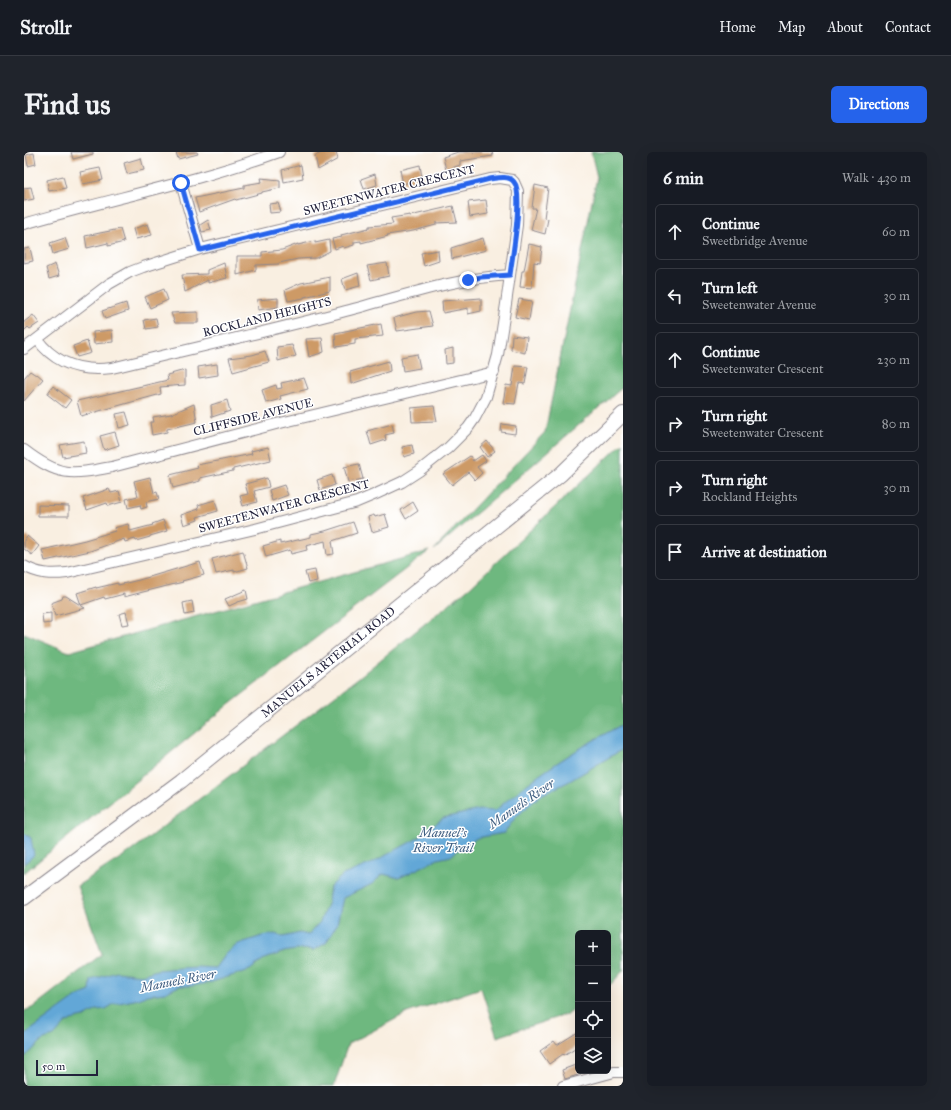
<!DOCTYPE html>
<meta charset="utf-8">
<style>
:root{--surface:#171b24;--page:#20242c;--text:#f1f3f6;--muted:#9ea1a6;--line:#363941;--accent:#2563eb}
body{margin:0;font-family:"IM FELL Great Primer",serif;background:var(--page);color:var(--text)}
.controls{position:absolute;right:12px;bottom:12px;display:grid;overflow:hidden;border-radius:6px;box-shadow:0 4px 16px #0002}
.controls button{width:36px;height:36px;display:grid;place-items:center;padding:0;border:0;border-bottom:1px solid var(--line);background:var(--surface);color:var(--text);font:20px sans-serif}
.scale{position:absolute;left:12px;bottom:10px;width:62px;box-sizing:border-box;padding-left:4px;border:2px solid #22223b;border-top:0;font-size:11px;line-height:14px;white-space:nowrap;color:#22223b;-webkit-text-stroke:3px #fff;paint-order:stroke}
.stop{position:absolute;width:12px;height:12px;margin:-9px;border:3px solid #2563eb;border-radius:50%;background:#fff}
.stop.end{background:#2563eb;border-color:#fff;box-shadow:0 1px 4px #0008}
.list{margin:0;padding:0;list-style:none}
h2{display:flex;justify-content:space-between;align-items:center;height:52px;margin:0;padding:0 16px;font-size:17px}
h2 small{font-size:13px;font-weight:400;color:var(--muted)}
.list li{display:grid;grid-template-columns:26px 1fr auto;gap:12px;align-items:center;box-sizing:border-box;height:56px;margin:0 8px 8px;padding:0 8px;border:1px solid var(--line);border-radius:6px}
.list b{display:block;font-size:15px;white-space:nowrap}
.list p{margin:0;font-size:13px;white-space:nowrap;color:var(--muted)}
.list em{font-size:13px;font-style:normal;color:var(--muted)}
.icon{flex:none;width:22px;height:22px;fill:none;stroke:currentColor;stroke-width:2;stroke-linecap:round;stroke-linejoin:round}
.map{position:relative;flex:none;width:599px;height:934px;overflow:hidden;border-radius:6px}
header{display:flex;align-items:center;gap:24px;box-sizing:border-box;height:56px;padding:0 20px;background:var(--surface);border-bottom:1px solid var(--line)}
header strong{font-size:19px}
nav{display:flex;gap:22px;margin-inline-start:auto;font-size:14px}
.intro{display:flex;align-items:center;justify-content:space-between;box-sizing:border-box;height:96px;padding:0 24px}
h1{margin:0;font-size:28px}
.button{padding:10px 18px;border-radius:6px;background:var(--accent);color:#fff;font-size:14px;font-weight:700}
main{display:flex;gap:24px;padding:0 24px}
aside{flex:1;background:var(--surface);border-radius:6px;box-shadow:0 4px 16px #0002}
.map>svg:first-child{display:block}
</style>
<header>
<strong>Strollr</strong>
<nav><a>Home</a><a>Map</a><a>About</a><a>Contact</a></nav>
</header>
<div class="intro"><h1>Find us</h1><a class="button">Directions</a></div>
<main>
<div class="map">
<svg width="599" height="934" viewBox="0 0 599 934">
<rect width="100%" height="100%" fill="#fff"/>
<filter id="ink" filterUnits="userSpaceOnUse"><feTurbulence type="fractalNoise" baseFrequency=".025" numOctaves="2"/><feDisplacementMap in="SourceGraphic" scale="8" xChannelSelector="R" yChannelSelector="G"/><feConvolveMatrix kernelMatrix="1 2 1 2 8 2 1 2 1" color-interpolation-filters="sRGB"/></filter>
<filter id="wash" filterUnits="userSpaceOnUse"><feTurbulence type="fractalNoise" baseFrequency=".012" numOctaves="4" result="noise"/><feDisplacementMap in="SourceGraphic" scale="16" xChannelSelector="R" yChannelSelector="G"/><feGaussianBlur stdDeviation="0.9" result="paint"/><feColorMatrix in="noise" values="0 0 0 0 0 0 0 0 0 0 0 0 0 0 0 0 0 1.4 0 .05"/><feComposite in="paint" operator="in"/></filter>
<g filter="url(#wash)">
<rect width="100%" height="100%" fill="#f9efe1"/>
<path fill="#6eb87f" stroke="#486d5d" d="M567,0H599V235L410,398L521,280L573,25Z
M599,291V819L585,834L584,781H554V854L543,862L473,885L457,836L383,861L324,892L310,934H0V859L8,856L78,802L53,734L107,699L334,526L446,435Z
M405,399L206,552L0,721V481L45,500Z"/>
<path fill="#62a7d7" stroke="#426489" d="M599,572V597L544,630L517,643L492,665L480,681L453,686L436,696L427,704L414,707L375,726L359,722L348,732L319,746L313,772L302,791L290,798L277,797L260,800L240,807L226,818L188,830L168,834H155L141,841L123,843L115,847L90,852L82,857L73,858L60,865L47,868L41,872L30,884L20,887L0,906V883L54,844L66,839L67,828L93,820L117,823L133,818L156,816L173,815L192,816L202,802L214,792L238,784L251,782L259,785L276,781L284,783L296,770L304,750L306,735L319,723L346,712L394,686L419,666L455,658L471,659C509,624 554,596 599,572Z
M0,681L7,686L10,703L0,712Z"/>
<g id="blocks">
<path fill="#cd9a66" d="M47,0H69V2L49,7Z
M152,0H173L174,2L154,7Z
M299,0H312L314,7L294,18L291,4Z
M434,0H468L469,4L436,9V13L422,18L419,5Z
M10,1L12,12L4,14L2,3Z
M117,6L120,18L103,22L100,11Z
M277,13L279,26L260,30L258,18Z
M396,13L398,26L379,32L376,18Z
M76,16L79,28L59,32L56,20Z
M351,22L353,33L340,37L337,27Z
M39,24L42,36L25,39L23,28Z
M237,26L256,28V36L238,40V41L212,48L211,47L175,60L171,46L220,36V33L238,30Z
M511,33L524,36L520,66L524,67L521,82L507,78L512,56H508Z
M7,35L10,47L0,49V36Z
M462,48L464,62L446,65L444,50Z
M254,51L257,60L246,61L245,52Z
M429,54L433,70L412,71V73L389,79L363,83L364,84L337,91V89L330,90V93L320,96L319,94L311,97L308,87L318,85L317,83L345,76V74L369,72L367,66L386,63V64Z
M184,68L187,78L178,80L176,73Z
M124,72L128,83L112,87L109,77Z
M96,77L100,90L84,94V91L63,96L61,84Z
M41,86L45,97L29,102L26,91Z
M459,86L462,98L428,107L427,96Z
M305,88L306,99L292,106L274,107L255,111V112L232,113V118L213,123V104H238V100L258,98L274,92V93L291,89V91Z
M505,92L518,95L516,111L510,110L508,136L496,135L498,119H500Z
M6,96L9,109L0,111V97Z
M414,98L415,109L400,114L397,101Z
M200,111L203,126L184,131V128L161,140L158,123L183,122V118Z
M363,111L365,124L347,128L343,114Z
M31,112L35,124L25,127L22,116Z
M334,121L336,134L321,138L318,127Z
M306,125V139L280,145V146L264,149L261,138L277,131Z
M140,137L144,148L126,156L121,145Z
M254,146V155L234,158L233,148Z
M457,146V159L444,162V156L419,161L418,149Z
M495,147L508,149L505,168L491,165Z
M102,151L104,159L81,167L78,159Z
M405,159L409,174L373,179L370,166L392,160Z
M174,160V171H151L147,161Z
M9,163L15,171L6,177L4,175L0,179V170Z
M132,166L134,175L122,177L120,168Z
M357,172L359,184L331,187V192L312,195L311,181Z
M88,178L89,190L70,192L69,180Z
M488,183L503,185L501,201L487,198Z
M298,186L300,200L285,205L282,187Z
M63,189L67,201L53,205L49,194Z
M268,193L272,204L254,209L253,195Z
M429,196V211L422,212L421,198Z
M241,199L245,210L209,220L205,206L228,203Z
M393,202L396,216L379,219L377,205Z
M365,209L366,219L327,232L326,220Z
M193,212L194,223L175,226L174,215Z
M491,214L504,215L501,232L495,231L491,252L479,251L482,233L488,234Z
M161,218V233L136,235L137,242L57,264L53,249L144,228L143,223Z
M6,219L12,223L13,222L19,227L0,249V226Z
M280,226L284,237L256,244L257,247L242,251L238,238L252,233L253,237L258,236L257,231Z
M29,234L47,248L41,256L23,242Z
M203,248L206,259L188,265L187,253Z
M170,252L173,270L143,277V280L128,283L126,270H130L129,265L147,262Z
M410,254L413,269L388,270L387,256Z
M102,260L106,273L95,276L92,262Z
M368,272L370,281L361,283L362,288L347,293L343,279Z
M478,272L492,274L491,282L477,280Z
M91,280L95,293L80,298L76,284Z
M60,289L62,301L39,305L36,293Z
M463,289L471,299L463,305L456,295Z
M388,293L390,302L380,305L378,295Z
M244,295L247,308L209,317V319L176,326V329L149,336L146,323L174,316L173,313L228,302L227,299Z
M458,303L462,309L453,315L458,321L451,328L444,320L428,333L419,322L446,304L449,309Z
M335,312L339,327L324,330L320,315Z
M308,323L311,333L296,338L293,328Z
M126,325L130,341L133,340L135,347L122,350L123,355L117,357L116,353L104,356L102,347L114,344L110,329Z
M243,326L245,335L230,339L233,350L219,354L216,344L224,342L221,332Z
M260,333L264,343L248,349L245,338Z
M85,337L87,341L95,339L98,350L84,354L83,351L63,358L59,346Z
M191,348L194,359L173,365L174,368L160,373L157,363L175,357L174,353Z
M389,350L394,359L382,367L377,358Z
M14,353L45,354V364H14Z
M361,362L365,375L348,380L344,365L350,363L351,365Z
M139,368L143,379L126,384V385L112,389L111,387L101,390L100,387L66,399L21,409L18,398L61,388L91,379L90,376L104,372L106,379L129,373L128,372Z
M329,370L333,381L308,389L310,402L303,403L301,389L282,394L283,398L267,402L266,398L242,405L239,394L256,389V392L287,385V382L301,379Z
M3,384L15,394L8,403L0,397V388Z
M219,399L224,416L210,420V418L192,422L188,407Z
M176,410L180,423L158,429L159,430L119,440L100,445V442L81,447L80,445L57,453L53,441L72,435V436L94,431V433L115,428Z
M291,418L293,429L284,431L281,420Z
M222,438L224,447L214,450L205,454L201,447Z
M39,444H42L61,456L31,464L27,451L38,447Z
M168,449L170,461L161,463L159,451Z
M102,460L105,472L98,473L95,462Z
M27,461V471L19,472L18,462Z
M554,880V894L540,903L539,902L525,912L516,899L530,889L533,893Z
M554,912V923L541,927L538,918Z"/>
</g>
</g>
<g filter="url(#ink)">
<use href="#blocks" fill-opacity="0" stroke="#8e888e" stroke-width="1"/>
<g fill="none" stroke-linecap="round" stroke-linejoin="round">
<defs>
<path id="street" d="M157,31L176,97
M0,72C85,47 172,30 255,0
M13,187C32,213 58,220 88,216C165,197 242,180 318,160C373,146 429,126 486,123
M0,197L85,132L106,120L119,115L176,97L466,27L476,26L488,28L490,30L494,39L493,73L482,152L474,203L462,245L451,266L444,276L424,296L395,319L378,330L352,342L333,350L231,377L43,421C27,423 14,422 0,414
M0,298C35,325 46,323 88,315L252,272L470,220
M539,934L590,920H599"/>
<g id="secondary">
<path id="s1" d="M0,746L157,629L537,322L599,262"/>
</g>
</defs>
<use href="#street" stroke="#8e888e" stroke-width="12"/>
<use href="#secondary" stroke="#8e888e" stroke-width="16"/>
<use href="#street" stroke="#fff" stroke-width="10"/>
<use href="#secondary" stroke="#fff" stroke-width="14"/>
</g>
</g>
<g fill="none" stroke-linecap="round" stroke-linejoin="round" filter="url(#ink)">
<path stroke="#2563eb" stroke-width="5" d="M157,31L176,98L466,27C473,26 485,23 490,30C500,41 488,106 486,123L457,125L444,128"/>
</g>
<g text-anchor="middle" stroke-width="3" stroke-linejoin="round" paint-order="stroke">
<g font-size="12" fill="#22223b" stroke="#fff">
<text transform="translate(365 38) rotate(-14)" y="4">SWEETENWATER CRESCENT</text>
<text transform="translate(243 165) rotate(-14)" y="4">ROCKLAND HEIGHTS</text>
<text transform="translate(229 265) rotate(-14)" y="4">CLIFFSIDE AVENUE</text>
<text transform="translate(260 354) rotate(-15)" y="4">SWEETENWATER CRESCENT</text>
<text dy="4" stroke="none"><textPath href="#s1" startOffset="385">MANUELS ARTERIAL ROAD</textPath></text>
</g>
<g font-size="13" font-style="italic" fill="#3f5e81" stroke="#fff">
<text transform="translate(497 651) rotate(-35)" y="5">Manuels River</text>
<text x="419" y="685">Manuel's<tspan x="419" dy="15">River Trail</tspan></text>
<text transform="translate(154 828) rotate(-11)" y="5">Manuels River</text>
</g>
</g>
</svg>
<div class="controls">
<button>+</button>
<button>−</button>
<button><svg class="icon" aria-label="locate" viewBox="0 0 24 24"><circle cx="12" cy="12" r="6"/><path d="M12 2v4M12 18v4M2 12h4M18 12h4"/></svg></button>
<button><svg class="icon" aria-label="layers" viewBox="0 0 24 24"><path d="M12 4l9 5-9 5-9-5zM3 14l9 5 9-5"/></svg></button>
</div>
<div class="scale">50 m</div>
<div class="stop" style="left:157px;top:31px"></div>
<div class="stop end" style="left:444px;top:128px"></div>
</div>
<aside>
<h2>6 min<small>Walk · 430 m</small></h2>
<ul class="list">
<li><svg class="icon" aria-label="ahead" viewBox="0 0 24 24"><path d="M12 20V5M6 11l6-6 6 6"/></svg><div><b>Continue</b><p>Sweetbridge Avenue</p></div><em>60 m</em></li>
<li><svg class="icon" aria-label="left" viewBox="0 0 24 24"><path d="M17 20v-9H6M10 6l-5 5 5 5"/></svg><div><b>Turn left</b><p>Sweetenwater Avenue</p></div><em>30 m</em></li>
<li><svg class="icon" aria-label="ahead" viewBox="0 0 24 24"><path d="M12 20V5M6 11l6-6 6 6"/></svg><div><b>Continue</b><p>Sweetenwater Crescent</p></div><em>230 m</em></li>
<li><svg class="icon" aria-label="right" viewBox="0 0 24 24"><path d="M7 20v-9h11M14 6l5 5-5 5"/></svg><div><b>Turn right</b><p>Sweetenwater Crescent</p></div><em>80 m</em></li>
<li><svg class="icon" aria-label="right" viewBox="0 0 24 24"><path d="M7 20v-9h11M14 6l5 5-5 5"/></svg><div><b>Turn right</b><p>Rockland Heights</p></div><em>30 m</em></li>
<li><svg class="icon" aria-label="arrive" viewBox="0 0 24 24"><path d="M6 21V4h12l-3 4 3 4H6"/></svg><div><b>Arrive at destination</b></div></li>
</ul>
</aside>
</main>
